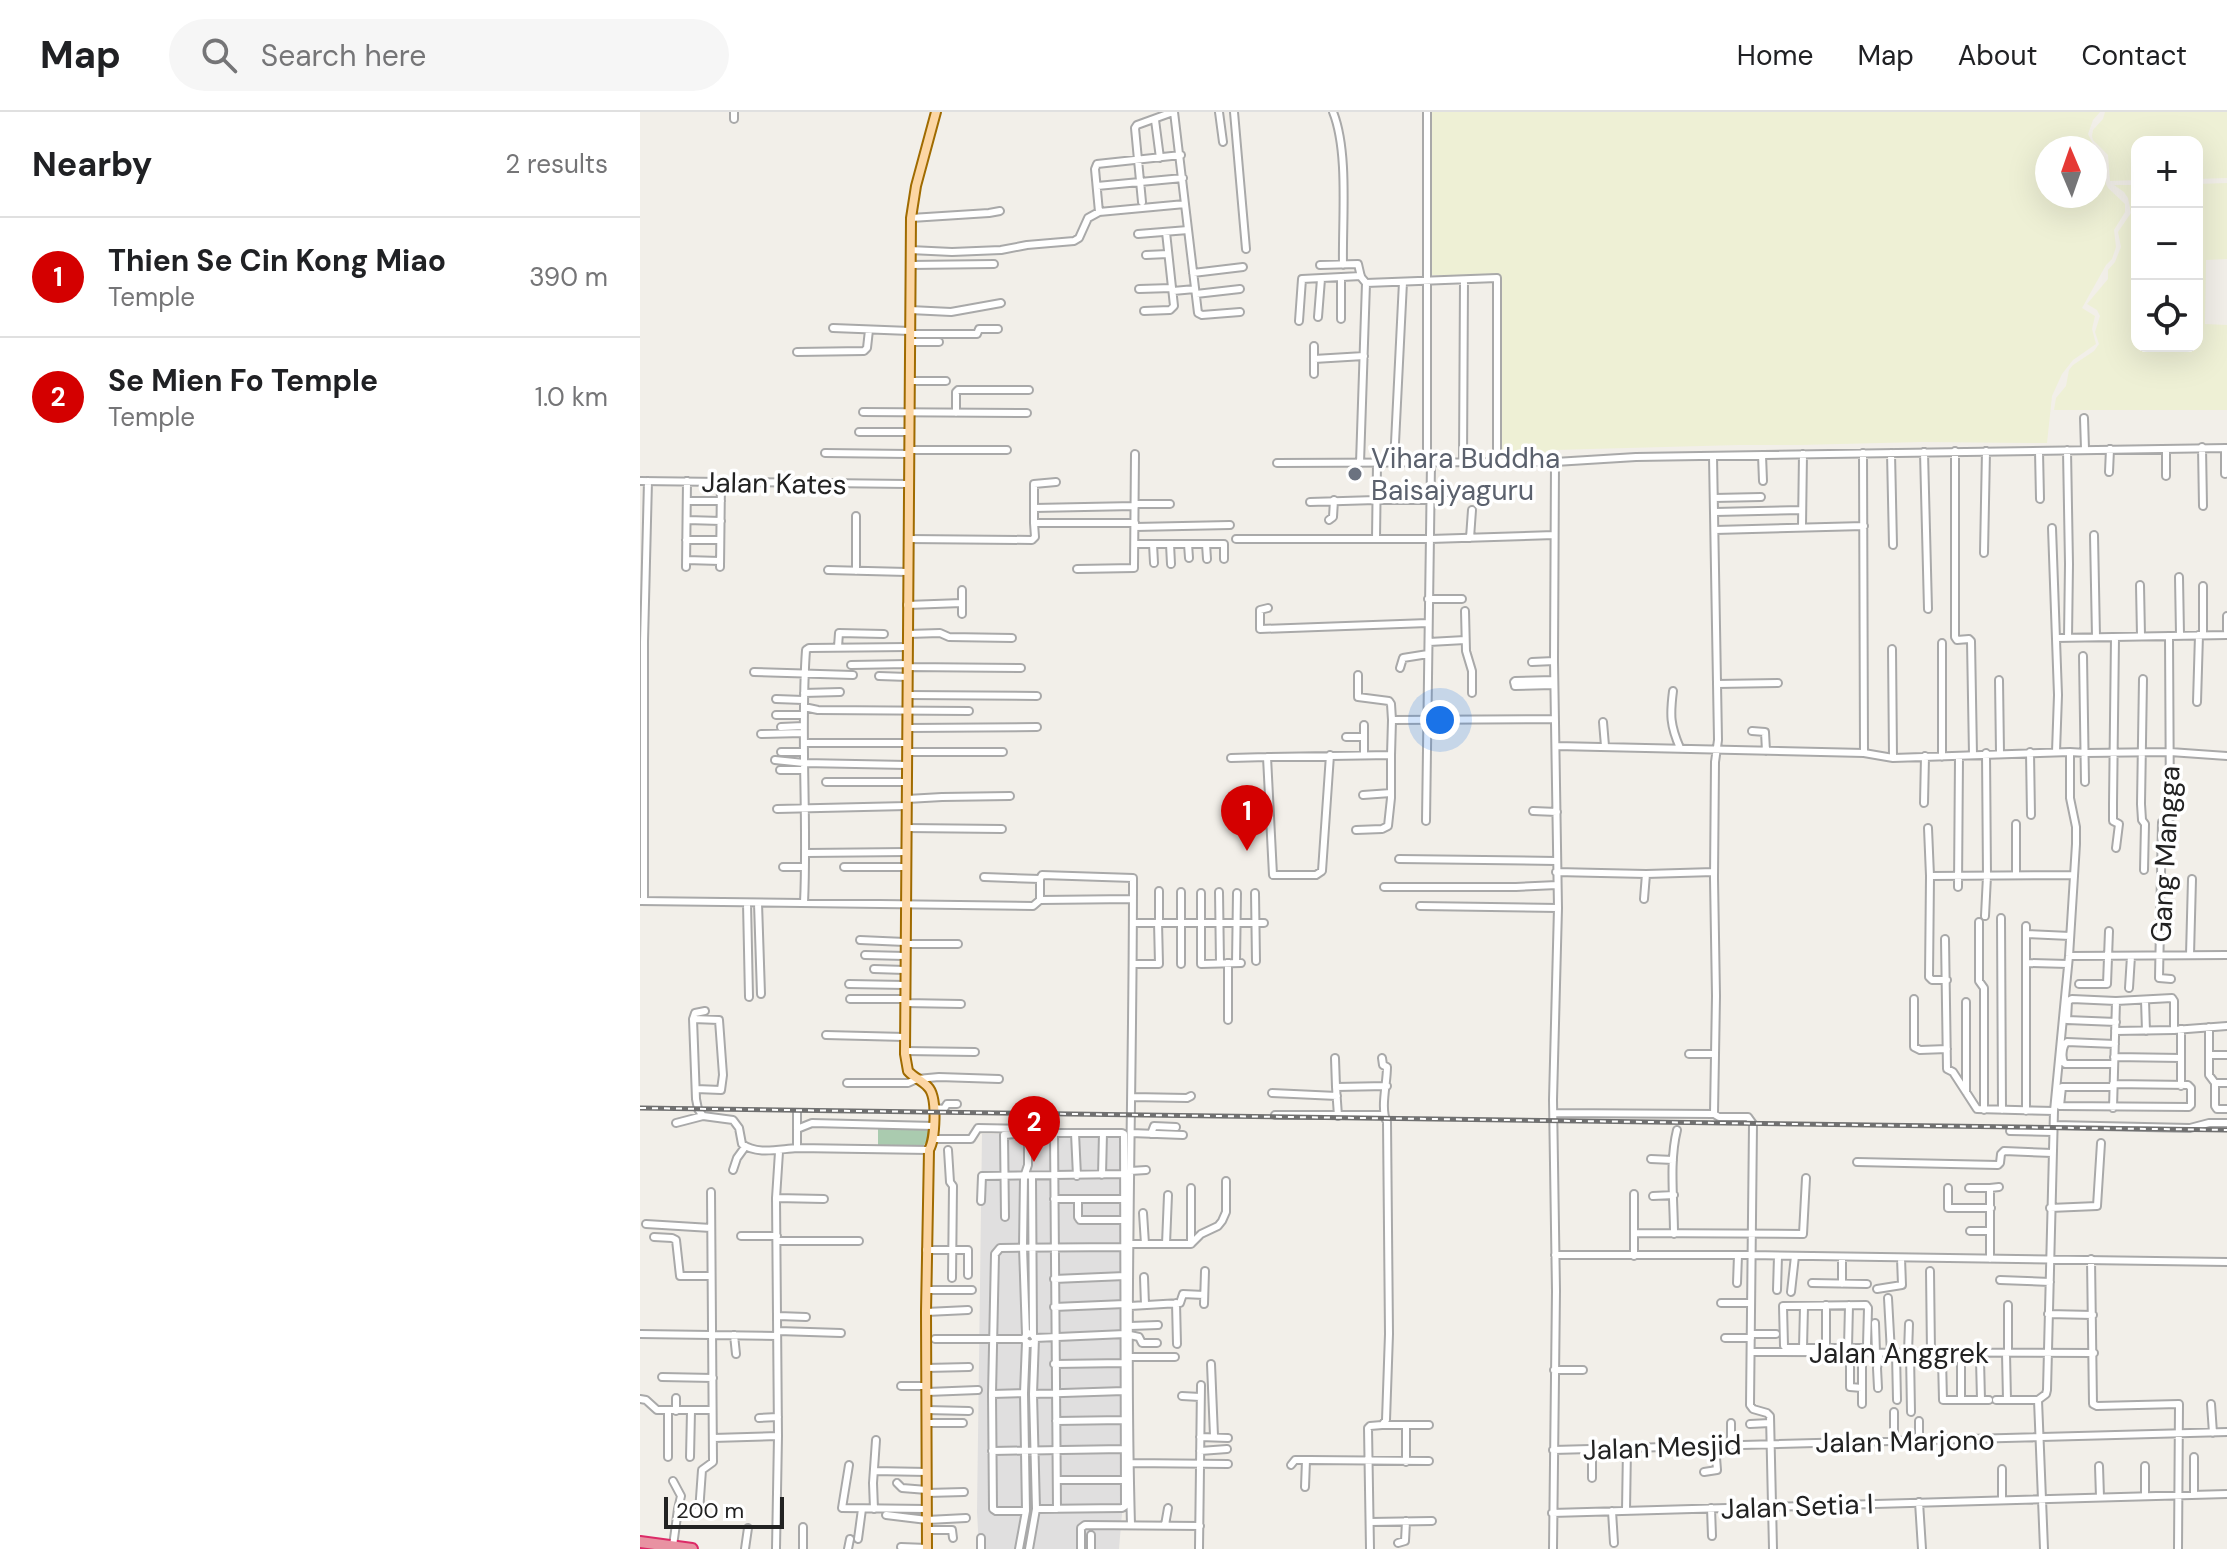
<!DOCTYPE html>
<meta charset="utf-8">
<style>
:root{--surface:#fff;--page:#f6f6f6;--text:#202124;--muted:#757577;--line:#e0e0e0;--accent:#d40000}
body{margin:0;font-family:"DM Sans",sans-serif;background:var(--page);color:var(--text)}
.controls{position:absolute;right:24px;top:24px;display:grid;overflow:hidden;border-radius:16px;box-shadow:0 8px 32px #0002}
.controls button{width:72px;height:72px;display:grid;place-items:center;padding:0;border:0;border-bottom:2px solid var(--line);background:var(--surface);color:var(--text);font:40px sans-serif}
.compass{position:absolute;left:1395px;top:24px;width:72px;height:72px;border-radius:50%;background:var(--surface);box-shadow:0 8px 32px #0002;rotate:358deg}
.scale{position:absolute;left:24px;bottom:20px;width:120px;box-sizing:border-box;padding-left:8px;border:4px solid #222;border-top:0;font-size:22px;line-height:28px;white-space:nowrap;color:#222;-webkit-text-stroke:6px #fff;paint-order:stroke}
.you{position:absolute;left:800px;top:608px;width:28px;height:28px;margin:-20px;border:6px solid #fff;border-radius:50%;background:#1a73e8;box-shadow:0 0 0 12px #1a73e833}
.badge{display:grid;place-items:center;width:52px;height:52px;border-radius:50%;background:var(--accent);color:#fff;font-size:26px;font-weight:700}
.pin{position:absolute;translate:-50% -66px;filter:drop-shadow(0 2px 4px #0008)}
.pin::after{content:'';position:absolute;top:42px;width:28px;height:24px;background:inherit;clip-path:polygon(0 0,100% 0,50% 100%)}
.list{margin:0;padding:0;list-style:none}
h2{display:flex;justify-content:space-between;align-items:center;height:104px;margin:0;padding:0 32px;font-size:34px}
h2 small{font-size:26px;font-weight:400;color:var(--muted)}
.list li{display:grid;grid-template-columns:52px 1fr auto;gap:24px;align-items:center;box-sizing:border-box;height:120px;padding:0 32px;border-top:2px solid var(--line)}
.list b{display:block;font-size:30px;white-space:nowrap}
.list p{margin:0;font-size:26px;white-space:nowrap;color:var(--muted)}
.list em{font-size:26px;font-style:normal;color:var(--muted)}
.icon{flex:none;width:44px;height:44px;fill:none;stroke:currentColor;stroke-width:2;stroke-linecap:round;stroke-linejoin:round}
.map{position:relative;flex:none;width:1587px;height:1437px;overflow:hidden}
header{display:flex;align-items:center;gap:48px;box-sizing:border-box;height:112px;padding:0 40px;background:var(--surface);border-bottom:2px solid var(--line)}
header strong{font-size:38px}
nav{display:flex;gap:44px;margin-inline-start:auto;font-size:28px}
.search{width:560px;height:72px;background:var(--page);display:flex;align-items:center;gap:20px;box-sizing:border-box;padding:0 28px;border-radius:44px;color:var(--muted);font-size:30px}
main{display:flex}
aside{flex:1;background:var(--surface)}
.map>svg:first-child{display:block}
</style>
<header>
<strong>Map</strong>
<div class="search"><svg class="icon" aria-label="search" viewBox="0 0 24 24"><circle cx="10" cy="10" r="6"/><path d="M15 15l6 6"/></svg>Search here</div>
<nav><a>Home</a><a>Map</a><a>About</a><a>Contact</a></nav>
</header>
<main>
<aside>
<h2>Nearby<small>2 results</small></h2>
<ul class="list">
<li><span class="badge">1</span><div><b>Thien Se Cin Kong Miao</b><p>Temple</p></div><em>390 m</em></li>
<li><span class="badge">2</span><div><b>Se Mien Fo Temple</b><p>Temple</p></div><em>1.0 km</em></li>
</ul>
</aside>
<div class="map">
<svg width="1587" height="1437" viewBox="0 0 1587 1437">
<rect width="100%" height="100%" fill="#f2efe9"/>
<path fill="#e0dfdf" d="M486,1018L482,1222L483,1390L479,1437H339L337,1400L342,1022L460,1021Z"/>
<path fill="#eef0d5" d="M791,0H1460L1453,8L1448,22L1455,36H1407V84H1455V36L1464,45L1466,72L1468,76L1485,92V100L1474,118L1476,135L1472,147L1466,153L1442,196L1455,204L1452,217L1456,232L1433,248L1422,262L1412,284L1407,331L1281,330L1160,333H1099L913,338L912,346H861L860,163H791Z
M1465,0H1587V66L1557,67V30H1497V68L1470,69L1468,43L1453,28L1452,24L1453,18L1463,7Z
M1587,71V147L1566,148L1565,212L1587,213V298H1414L1416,286L1426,274L1429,258L1433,253L1454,239L1459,232L1455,220L1460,204L1457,198L1447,192L1468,167V158L1475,150L1481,135L1478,120L1491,101L1488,86L1484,80L1474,73H1497V234H1557V72Z"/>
<path fill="#aacbaf" d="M238,1013L290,1016V1027L283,1034L278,1035H238Z"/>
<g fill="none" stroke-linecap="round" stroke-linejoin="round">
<defs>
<path id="minor" d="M534,0L558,201L562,203L600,200
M579,0L583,30
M594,0L606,137
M693,0C709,40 702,109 703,153
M787,0V351
M94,7V0
M515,8L520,46
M457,74L543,66
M502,90L495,16L497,13L533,0
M459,100L455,57L457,52L541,43
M271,106L349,101L360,99
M498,122L548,118
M270,138L312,140L361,138L387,133L434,129L439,126L448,106L459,100L545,92
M506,143L528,142
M270,153L354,152
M680,153L718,152L721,165L726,171L720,351
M553,161L603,155
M701,166V207
M726,171L857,166V350
M499,177L532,176
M533,179L555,177
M556,182L600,177
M270,198L311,200L361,191
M504,199L530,198L534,194L526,120
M678,205L681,167
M659,209L662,167L721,164
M193,216L270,219
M270,222H337L339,217H358
M270,230H299
M674,234V262
M157,240L224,239L227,236L229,218
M674,247L724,244
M269,269H306
M223,300L387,301
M316,301V280L318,278H389
M1444,306L1445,337
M219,320H269
M1562,335L1563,394
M1526,337V364
M269,338H367
M1427,338L1429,452L1428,526
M1315,339V525L1317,528L1329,527L1331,529L1333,643
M1399,339L1400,387
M1284,340L1288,497
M185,341L269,342
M1223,341L1224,641
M1251,341L1253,433
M1122,343L1123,369
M1073,344L1078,628L1075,650L1074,766L1076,884L1074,1002L1079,1005H1108L1113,1012L1110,1293L1113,1297L1127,1301L1130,1304L1133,1437
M823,350L824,168
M637,351L915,350L996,345L1587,336
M754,351L763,170
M1469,360L1470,337
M1585,362V336
M0,369L268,372
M1074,386L1121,385
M47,389H81
M670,390L736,388H813
M495,392H530
M394,396L495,394
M1075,400L1162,398
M47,408L81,409
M689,408L693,405L694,388
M394,411V372L416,370
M1162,414L1163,342
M495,415L590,413
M1412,416L1418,583L1416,640
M1075,418L1224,414
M1454,423L1456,525
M830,426L832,398
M268,427L392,428L395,425L394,411H495
M596,427H790L914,423
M736,427L737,351
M46,428H80
M495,432H584V447
M513,432L514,451
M530,432L531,452
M548,432L549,446
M566,432L567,447
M1344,441L1346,339
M46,448L80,449
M46,455L47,369
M80,455L81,370
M437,457L494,456L495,342
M188,458L267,460
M216,459V404
M1539,465L1540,523
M1500,473L1501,524
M322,478V502
M788,487H822
M267,493L322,491
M628,496L620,498V517L788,511
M825,499L826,539L832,559V581
M1587,504V519
M268,522L300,521L309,525L372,526
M1563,523V474
M1529,524L1530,706L1522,710L1519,866L1531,867
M1475,525L1473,692V709L1479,712L1476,736
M1416,526L1587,523
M789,530L825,528
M1302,531V645
M198,535L199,521L244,522
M1252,537L1253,646
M1443,544L1445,670
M892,550L914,549
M211,553L268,552
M268,555L381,556
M760,556L763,546L788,542
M114,560L213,563
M718,563V585L749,589L751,592L752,608
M239,564L268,565
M1503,567L1501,692L1502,708L1505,712L1504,758
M1359,568L1360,641
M1077,572L1138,571
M875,574L874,570L875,569L914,568
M875,574L914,573
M1033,579C1030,603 1030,613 1040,636
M164,581L200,580
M268,583L397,584
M136,587L163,588
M1557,590L1559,523
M164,595L178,598L329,599
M136,603H164
M963,610L965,634
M141,615L163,614
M267,616L397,615
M1112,619L1125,620L1126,639
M121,622L163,621
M706,625H724
M164,631H267
M916,634L1224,641L1253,646L1430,640L1446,641L1530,640L1587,644
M141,640H163
M267,640H363
M1390,640L1391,703
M690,643L682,759L676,763H633L627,645L751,643L752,608L915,607
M724,643V613
M591,646L627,645
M135,648L164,651L267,653
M140,658H164
M186,670H267
M723,683L751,681
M267,687L302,685L370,684
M1284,691L1285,644
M137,697L267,694
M893,699L917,700
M786,709L791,351
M1376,712V763
M267,716L362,717
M1288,716L1290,764L1289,865L1292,868H1307
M716,718L742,717L748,714L751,686V643
M166,741L267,740
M759,747L916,749
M143,755H165
M204,755H266
M916,760L1006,762L1074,760
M1290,764L1434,763
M344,765L400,767
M744,775H876L917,773
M1318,775L1319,645
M519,779V810
M541,780V852
M579,780L580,851
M561,781V852L601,851
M615,781L616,849
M1004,787L1006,762
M400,788V767L402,763L493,766C493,981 485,1197 491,1413
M0,789L393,794L400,788L493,787
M4,789V530L8,369
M107,791L109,885
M118,791L121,882
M164,791C168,707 160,622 166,538L169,536L268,535
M780,794L918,796
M1345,804L1347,764L1346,641
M1361,806L1362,998
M1339,810V869L1344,876V998
M493,811H624
M1387,822L1430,824
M1305,827L1307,957L1313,960L1337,997L1414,999
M220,828L265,830
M265,832H318
M225,843L265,844
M1550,843L1552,767
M1429,844L1587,843
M588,851V908
M596,851L597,781
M1387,851L1428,852
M493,852H519L518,810
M234,857L265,858
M209,872L265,873
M1439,872H1467L1469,819
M1489,876L1491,844
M210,887H265
M1274,887V935L1280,938L1307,937
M1505,888L1506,919
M1326,890V980
M265,891L321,892
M53,907L79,908L83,963L81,978L56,977
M1476,910L1427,908L1428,889L1432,887L1476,889L1532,886L1534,889V918
M1569,915V963L1575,971V994L1577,997H1587
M1541,917V974
M1475,919L1534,918L1587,914
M186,923L265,925
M265,939L335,940
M1049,942H1074
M1569,943H1587
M1474,945L1541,946
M695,946L696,975
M1474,952H1425C1421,947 1422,934 1427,930L1475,932
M207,971H268L277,967L299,965L359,967
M1575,971H1587
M1472,975H1422L1420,994L1549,995L1551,993V976L1548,973L1473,972
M632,981L697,984
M492,985L547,986L551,984
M294,996L304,997L307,992H317
M1473,996L1476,889
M1386,999V814
M157,1001V1036
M914,1001L1074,1002
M635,1003H743
M63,1004L58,997L56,987L53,907L55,901L65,899
M698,1004L696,975L747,974
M36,1011L63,1004L93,1008L99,1016L102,1032C117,1043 139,1037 157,1036L289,1038
M1414,1013L1550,1016L1569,1011H1587
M157,1017L172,1011L294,1014
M1370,1019L1413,1020
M414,1021L417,1397
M435,1021L437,1064
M491,1021L543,1023
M511,1022L514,1014L536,1015
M293,1027H331L338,1016L391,1017
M308,1038L310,1070L313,1074L312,1166
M1011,1047L1033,1048
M1217,1050L1358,1053L1360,1051L1361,1042L1364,1039L1412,1041
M93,1058L97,1046L105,1035
M490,1059L506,1058
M462,1063L463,1021
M392,1064L393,1222
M551,1076V1132
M1308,1076V1096H1351
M1329,1076H1350
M994,1082V1121L1163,1122L1166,1066
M1013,1084L1034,1083
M136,1086L184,1087
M414,1087H486
M438,1087V1105L440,1108H486
M341,1089L342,1064L485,1062
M1410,1096L1457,1094L1461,1031
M503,1101L505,1132
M365,1105L364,1023L388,1021H482L484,1022L485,1394L482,1396L396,1397
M6,1112L71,1116
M1330,1119H1350
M1034,1122C1034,1088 1029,1050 1037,1018
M101,1124H137
M14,1125L32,1126L36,1128L40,1164H71
M137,1129H219
M490,1132H551L561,1122L578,1114L582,1109L586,1100V1069
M526,1132L528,1083
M286,1138H328V1163
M915,1143H1111L1587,1150
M994,1144V1121
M1202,1145V1172
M1350,1147V1076L1359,1075
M1451,1147L1453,1292L1457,1294L1539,1292L1538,1437
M1290,1159L1291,1241
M504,1165L505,1193
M414,1167L485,1164
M1360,1168L1410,1170
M1097,1171L1098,1143
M1172,1171L1227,1172
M1237,1177L1262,1173L1261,1146
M286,1178H332
M1137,1178L1138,1144
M1151,1180L1155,1144
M1248,1186L1251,1241
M536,1191L537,1232
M1081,1191H1111
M564,1192L565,1159
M1186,1193V1238
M1226,1193L1228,1196L1227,1233L1225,1236H1148L1144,1234L1143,1194Z
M1368,1193V1241
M490,1194L540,1191L543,1182L564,1183
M414,1195L485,1192
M286,1200L328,1198
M1408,1202L1453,1203
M138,1204L166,1205
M1235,1211L1236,1241
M490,1214L518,1213
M138,1219L201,1221
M0,1222L137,1224
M1111,1222H1136
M94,1223L96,1242
M386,1223L383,1135L384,1065L388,1053V1021
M490,1223L499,1225L502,1231H517
M395,1226L485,1222
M1085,1226H1111
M295,1227H384
M1163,1236L1164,1194
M1208,1236L1209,1193
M1111,1240L1454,1241
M1210,1240V1275L1222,1276
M1256,1241L1257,1288
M1268,1241L1269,1212
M1270,1241L1271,1300
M1366,1241L1367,1288
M1321,1244V1288
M490,1245H535
M414,1252L485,1251
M571,1252L574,1324
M286,1256L329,1255
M914,1258H943
M22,1265L73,1266
M261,1274H286
M1238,1276L1237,1256L1240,1241
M287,1280L338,1278
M352,1282L384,1281
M393,1282L484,1279
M542,1284L560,1285
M36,1286V1299
M0,1287L6,1288L17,1298H72
M1341,1288L1340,1247H1302L1303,1288H1349
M1356,1288H1398
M1222,1292V1241
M1571,1292L1573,1321
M287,1298L329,1299
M28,1299V1345
M1254,1300V1329
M119,1306L138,1305
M416,1309L484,1308
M287,1311H323
M1110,1312L1130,1311
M742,1313H789
M766,1315V1350
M560,1325L588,1326
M73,1326L138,1324
M1279,1328V1309
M1091,1333V1311
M952,1337V1366
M913,1338L1587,1320
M352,1339L484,1337
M560,1339L587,1337
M50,1345L51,1299
M1554,1345V1383
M490,1351L588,1352
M209,1353L202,1396L287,1397
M651,1353L655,1348H669L789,1349
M1459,1354L1460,1385
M1362,1357V1388
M234,1359L287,1360
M1064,1360L1077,1358L1075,1333
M417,1368H485
M33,1369L41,1384L38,1397
M257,1371L262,1376L287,1378
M665,1375L666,1348
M287,1381L324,1380
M1505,1384V1354
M1279,1390L1282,1437
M1071,1396L1072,1424
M234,1397L233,1371L236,1328
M386,1399H356L353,1397L352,1282L355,1142L360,1136L486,1135
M972,1399L974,1431
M986,1399L987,1335
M912,1401L1587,1382
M246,1403L287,1408L326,1406
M730,1410L792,1409
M525,1413L528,1396
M288,1418H312L313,1426
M451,1423V1437
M218,1427L222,1397
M758,1431L765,1429L766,1409
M33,1434L38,1397L59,1400L62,1358L73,1350L71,1080
M261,1435L287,1436
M105,1437L108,1416
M136,1437L138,1324L136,1086L139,1040
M163,1437V1415
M208,1437L210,1427
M341,1437V1426
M379,1437L386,1399L384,1281L386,1230
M389,1437L396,1397L393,1282L395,1226L391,1221L386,1223L384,1227L386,1230L390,1232L394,1230
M441,1437V1416L445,1413L560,1414
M559,1437L561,1273
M730,1437L728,1316L730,1314L742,1313L746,1308L749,1222L747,1010C740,997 747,972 747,955L743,953L742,946
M913,1437L916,1179L913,988L918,796L914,549L915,350
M1404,1437L1398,1288L1406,1282L1407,1278L1414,999L1429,844L1436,732V715L1430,686V640"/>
<path id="major" d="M287,1437L286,1200L289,1038C295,1028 298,985 288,975C282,968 274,966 268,959L265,942L271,106L276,74L296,0"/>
<path id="highway" d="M0,1430L52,1437"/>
</defs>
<use href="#minor" stroke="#a9a9a9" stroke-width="10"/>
<use href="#major" stroke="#a06b00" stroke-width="12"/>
<use href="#highway" stroke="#dc2a67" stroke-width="14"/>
<use href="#minor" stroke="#fff" stroke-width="6"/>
<use href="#major" stroke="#fcd6a4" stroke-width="8"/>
<use href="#highway" stroke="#e892a2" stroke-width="10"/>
<defs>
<path id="rail" d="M0,996L1587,1018"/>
</defs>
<use href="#rail" stroke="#707070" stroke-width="5"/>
<use href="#rail" stroke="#fff" stroke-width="2" stroke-dasharray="6" stroke-linecap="butt"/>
</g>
<circle fill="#6b7280" stroke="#fff" stroke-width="3" cx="715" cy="362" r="8"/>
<g text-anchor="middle" stroke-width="7" stroke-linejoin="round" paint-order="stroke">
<g font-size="28" fill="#5b616d" stroke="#fff" text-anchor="start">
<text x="731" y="356">Vihara Buddha<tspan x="731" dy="32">Baisajyaguru</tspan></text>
</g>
<g font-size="28" fill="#222" stroke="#fff">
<text transform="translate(134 371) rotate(1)" y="10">Jalan Kates</text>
<text transform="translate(1525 742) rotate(-87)" y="10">Gang Mangga</text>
<text x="1259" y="1251">Jalan Anggrek</text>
<text transform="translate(1265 1329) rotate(-1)" y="10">Jalan Marjono</text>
<text transform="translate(1022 1335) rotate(-2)" y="10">Jalan Mesjid</text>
<text transform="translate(1157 1394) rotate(-2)" y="10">Jalan Setia I</text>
</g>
</g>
</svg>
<div class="controls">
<button>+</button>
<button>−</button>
<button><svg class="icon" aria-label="locate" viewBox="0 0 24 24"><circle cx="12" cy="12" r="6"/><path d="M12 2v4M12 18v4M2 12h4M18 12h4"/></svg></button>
</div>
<svg class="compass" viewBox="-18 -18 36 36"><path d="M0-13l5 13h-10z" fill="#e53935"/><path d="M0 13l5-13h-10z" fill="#757577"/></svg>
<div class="scale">200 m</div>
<div class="you"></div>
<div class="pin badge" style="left:607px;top:739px">1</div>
<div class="pin badge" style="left:394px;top:1050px">2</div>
</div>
</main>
